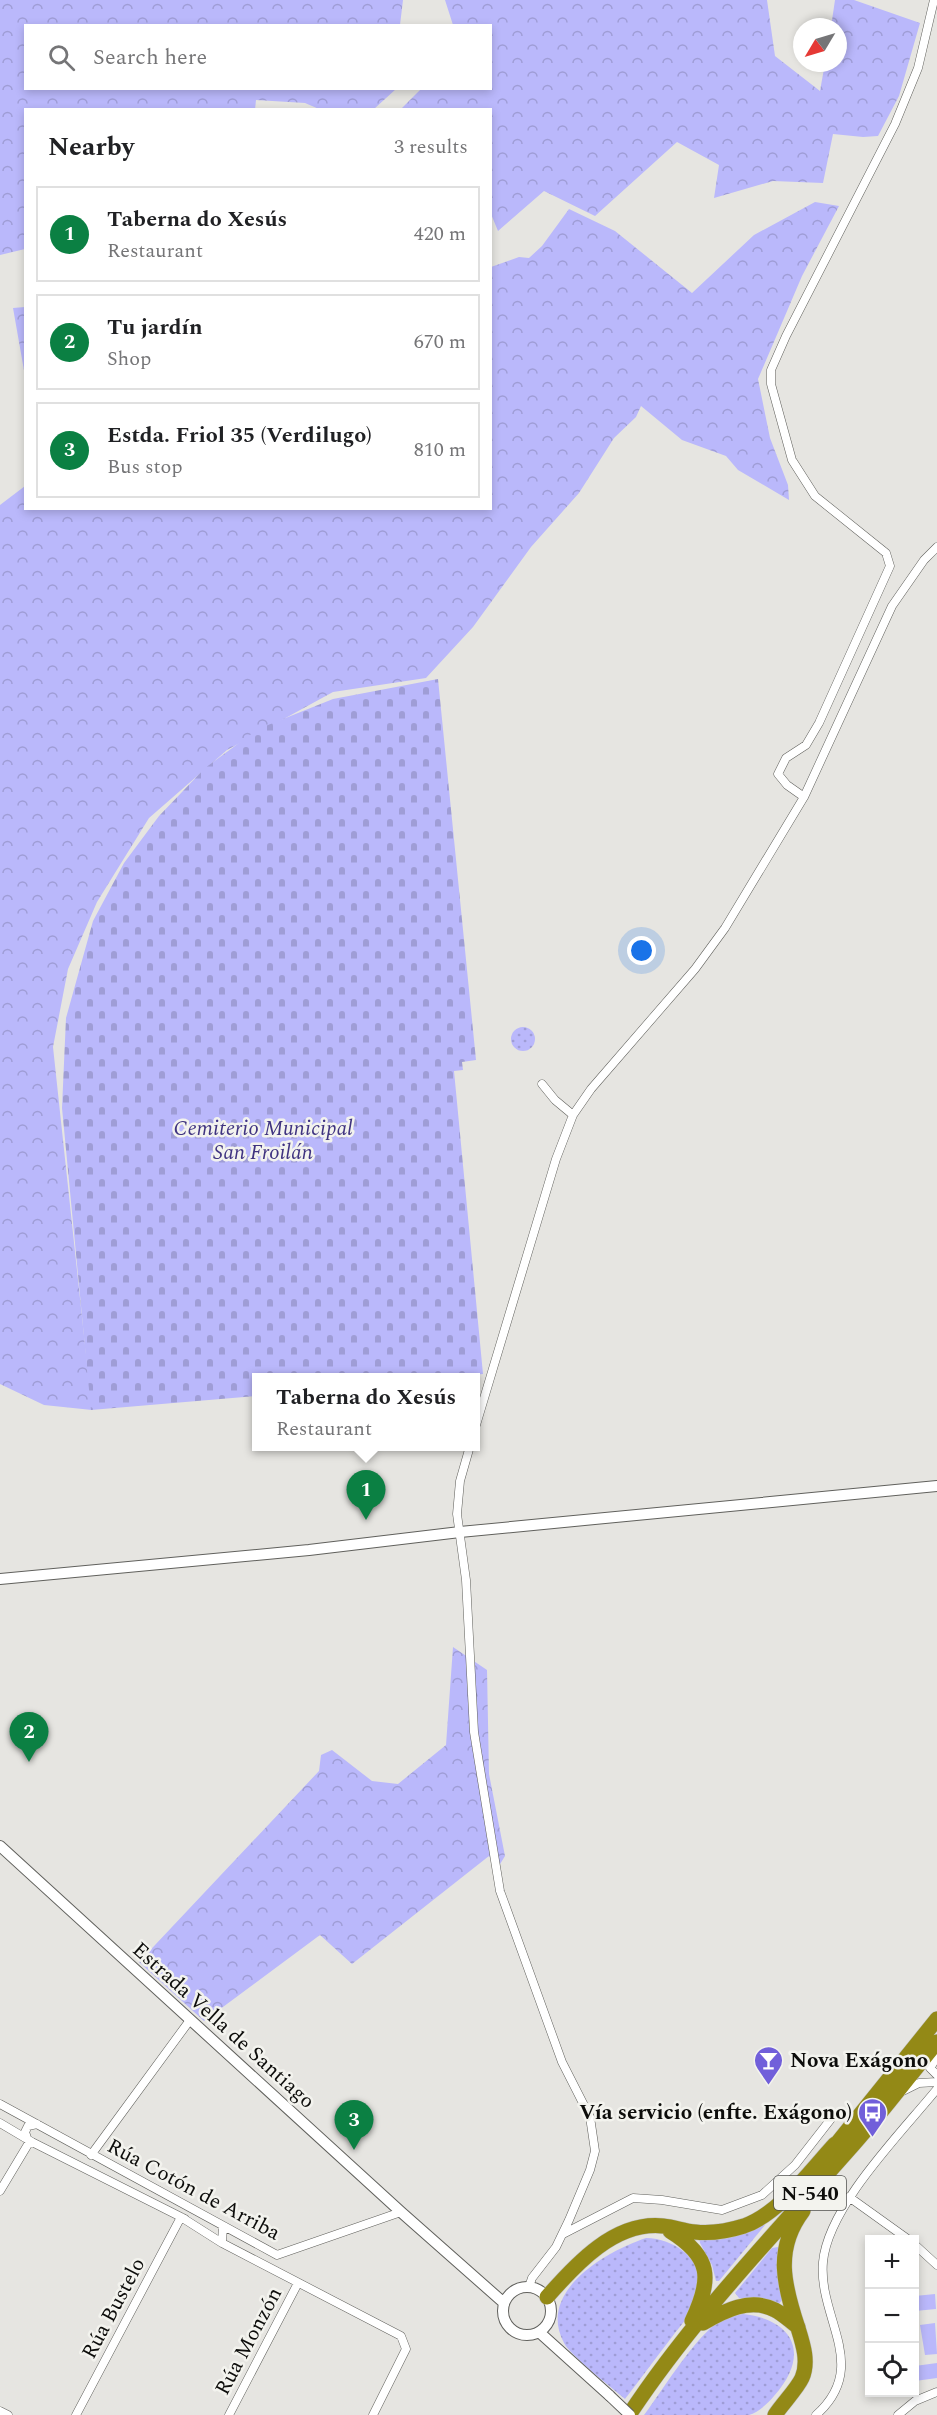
<!DOCTYPE html>
<meta charset="utf-8">
<style>
:root{--surface:#fff;--page:#f6f6f6;--text:#202124;--muted:#757577;--line:#e0e0e0;--accent:#0b8043}
body{margin:0;font-family:Spectral,serif;background:var(--page);color:var(--text)}
.controls{position:absolute;right:18px;bottom:18px;display:grid;overflow:hidden;border-radius:0px;box-shadow:0 3px 9px #0003}
.controls button{width:54px;height:54px;display:grid;place-items:center;padding:0;border:0;border-bottom:2px solid var(--line);background:var(--surface);color:var(--text);font:30px sans-serif}
.compass{position:absolute;left:793px;top:18px;width:54px;height:54px;border-radius:50%;background:var(--surface);box-shadow:0 3px 9px #0003;rotate:232deg}
.you{position:absolute;left:642px;top:951px;width:21px;height:21px;margin:-15px;border:4px solid #fff;border-radius:50%;background:#1a73e8;box-shadow:0 0 0 9px #1a73e833}
.badge{display:grid;place-items:center;width:39px;height:39px;border-radius:50%;background:var(--accent);color:#fff;font-size:20px;font-weight:700}
.pin{position:absolute;translate:-50% -50px;filter:drop-shadow(0 2px 3px #0008)}
.pin::after{content:'';position:absolute;top:32px;width:21px;height:18px;background:inherit;clip-path:polygon(0 0,100% 0,50% 100%)}
.popup{position:absolute;left:252px;top:1373px;width:228px;height:78px;box-sizing:border-box;display:grid;place-content:center;border-radius:0px;background:var(--surface);filter:drop-shadow(0 2px 4px #0005);font-size:20px;white-space:nowrap;color:var(--muted)}
.popup b{font-size:22px;color:var(--text)}
.popup::after{content:'';position:absolute;left:50%;top:100%;margin-left:-12px;border:12px solid transparent;border-top-color:var(--surface)}
.list{margin:0;padding:0;list-style:none}
h2{display:flex;justify-content:space-between;align-items:center;height:78px;margin:0;padding:0 24px;font-size:26px}
h2 small{font-size:20px;font-weight:400;color:var(--muted)}
.list li{display:grid;grid-template-columns:39px 1fr auto;gap:18px;align-items:center;box-sizing:border-box;height:96px;margin:0 12px 12px;padding:0 12px;border:2px solid var(--line);border-radius:0px}
.list b{display:block;font-size:22px;white-space:nowrap}
.list p{margin:0;font-size:20px;white-space:nowrap;color:var(--muted)}
.list em{font-size:20px;font-style:normal;color:var(--muted)}
.icon{flex:none;width:33px;height:33px;fill:none;stroke:currentColor;stroke-width:2;stroke-linecap:round;stroke-linejoin:round}
.map{position:relative;flex:none;width:937px;height:2415px;overflow:hidden}
.search{position:absolute;background:var(--surface);box-shadow:0 3px 9px #0003;left:24px;top:24px;width:468px;height:66px;display:flex;align-items:center;gap:15px;box-sizing:border-box;padding:0 21px;border-radius:0px;color:var(--muted);font-size:22px}
.panel{position:absolute;background:var(--surface);box-shadow:0 3px 9px #0003;left:24px;top:108px;width:468px;height:402px;border-radius:0px}
.map>svg:first-child{display:block}
</style>
<div class="map">
<svg width="937" height="2415" viewBox="0 0 937 2415">
<defs>
<pattern id="grass-dots" width="8" height="8" patternUnits="userSpaceOnUse" patternTransform="scale(1.5)"><rect width="8" height="8" fill="#bab8fb"/><path d="M2 2h.1M6 6h.1" fill="none" stroke="#9f9dd6" stroke-width="1.8" stroke-linecap="round"/></pattern>
<pattern id="forest-crowns" width="20" height="18" patternUnits="userSpaceOnUse" patternTransform="scale(1.5)"><rect width="20" height="18" fill="#bab8fb"/><path d="M2 6a3 3 0 1 1 6 0M12 15a3 3 0 1 1 6 0" fill="none" stroke="#9f9dd6"/></pattern>
<pattern id="cemetery-stones" width="16" height="16" patternUnits="userSpaceOnUse" patternTransform="scale(1.5)"><rect width="16" height="16" fill="#bab8fb"/><path d="M2 7V4a2 2 0 0 1 4 0v3zM10 15v-3a2 2 0 0 1 4 0v3z" fill="#9f9dd6"/></pattern>
</defs>
<rect width="100%" height="100%" fill="#e6e5e1"/>
<path fill="url(#grass-dots)" d="M511 1039a12 12 0 1 1 24 0a12 12 0 1 1-24 0Z
M760,2225H765L719,2281H716L712,2265L700,2243L699,2238C723,2243 740,2236 760,2225Z
M646,2238C680,2239 711,2266 696,2302C691,2315 680,2326 672,2337C656,2358 641,2378 625,2399C611,2387 571,2356 564,2343C536,2291 607,2251 646,2238Z
M778,2247L780,2249L778,2279L783,2299L778,2305L749,2298H739L735,2293L772,2248Z
M743,2314C796,2320 810,2356 774,2396C769,2402 758,2413 749,2415C740,2415 727,2415 717,2415C693,2415 668,2415 644,2415C665,2387 687,2349 713,2326C722,2319 733,2316 743,2314Z"/>
<path fill="url(#forest-crowns)" d="M0,0H403L400,25L26,26V88L396,89L374,109H319L305,103L256,100L255,110H26L25,249L0,255Z
M445,0H767L775,56L820,91L825,63H838V27H831L835,0H854L920,23L899,96L878,136L863,137L833,134L823,183L773,181L714,198L719,165L677,142L595,216L544,191L498,231L491,214L490,110L401,109L421,89L490,88V26L453,25Z
M815,202L839,206L802,276L758,379L770,438L788,485L789,500L738,470L726,456L682,440L641,406L636,417L614,438L579,493L531,547L473,627L426,678L333,692L227,750L149,818L97,902L68,969L53,1047L92,1410L44,1405L0,1384V505L25,486L26,508H490L491,267L519,257L529,258L542,246L569,209L615,231L692,293L754,235Z
M25,307H26L25,376L13,308Z
M453,1647L487,1670L489,1774L505,1856L497,1869L489,1856L352,1964L320,1935L204,2021L139,1962L319,1771L321,1755L332,1750L372,1781L398,1784L446,1745Z"/>
<path fill="url(#cemetery-stones)" d="M438,679L476,1060L462,1062L463,1070L454,1071L483,1374L444,1378H256V1396L91,1410L62,1108L66,1018L93,921L124,863L159,816L205,768L258,729L333,699Z"/>
<path fill="#bab8fb" d="M935,2294L936,2309L915,2311V2296Z
M935,2323L937,2354L925,2355L920,2325Z
M937,2363V2378L915,2381V2366Z"/>
<g fill="none" stroke-linecap="round" stroke-linejoin="round">
<defs>
<path id="street" d="M804,797L787,785L778,774L786,758L806,745L819,723L890,566L886,553L815,496L792,460L771,384V370L786,336L895,124L918,68L934,0
M542,1084L555,1100L573,1115
M476,1425L556,1159L573,1115L591,1089L695,969L725,928L804,797L892,606L924,560L937,547
M470,1446L460,1481L457,1514L466,1580L474,1732L500,1891L562,2062L590,2117L595,2151L590,2170L569,2220L556,2247L532,2278L529,2287
M937,2057L930,2068L937,2075
M903,2091L919,2083L937,2082
M0,2104L277,2255L401,2212
M0,2123L32,2142L185,2219
M27,2138L25,2132L28,2126L37,2124
M91,2155L190,2020
M0,2191L30,2141
M849,2197L909,2240
M223,2226L222,2243L401,2336L406,2349L373,2415
M563,2234L633,2198L662,2200L722,2210L762,2195L795,2165L834,2115
M914,2244L937,2265
M0,2411L8,2415
M76,2415L181,2217L222,2243
M229,2415L298,2283
M816,2415C871,2366 818,2319 823,2262C828,2206 902,2132 937,2089
M898,2415L915,2401L937,2392"/>
<path id="secondary" d="M0,1579L309,1550L460,1532L937,1486
M0,1846L401,2212L504,2303
M503 2311a24 24 0 1 1 48 0a24 24 0 1 1-48 0Z
M539,2332L610,2396"/>
<path id="highway" d="M830,2152L937,2019
M670,2231C712,2257 712,2279 692,2321
M547,2297C576,2264 615,2221 663,2226C674,2227 684,2231 695,2232C712,2234 728,2231 744,2226C779,2214 810,2171 835,2144
M703,2323C724,2311 750,2297 775,2310C783,2314 790,2321 798,2327
M629,2415C691,2321 770,2239 844,2155C877,2119 906,2080 937,2042
M775,2415C782,2404 797,2389 802,2378C809,2362 803,2344 798,2328C784,2286 774,2249 803,2211"/>
</defs>
<use href="#street" stroke="#60605c" stroke-width="9"/>
<use href="#secondary" stroke="#60605c" stroke-width="12"/>
<use href="#highway" stroke="#c0c0c0" stroke-width="16"/>
<use href="#street" stroke="#fff" stroke-width="8"/>
<use href="#secondary" stroke="#fff" stroke-width="10"/>
<use href="#highway" stroke="#938916" stroke-width="15"/>
<defs>
<path id="secondary-bridge" d="M610,2396L630,2415"/>
</defs>
<use href="#secondary-bridge" stroke="#60605c" stroke-width="12" stroke-linecap="butt"/>
<use href="#secondary-bridge" stroke="#fff" stroke-width="10"/>
</g>
<defs>
<symbol id="bar-pin" viewBox="-11 -11 22 30"><path d="M0 17L-7.5 6A9.5 9.5 0 1 1 7.5 6Z" fill="#715fda" stroke="#f3f3ee"/><path d="M-6-5H6L.8 .8V4.5H3.5V6h-7V4.5H-.8V.8Z" fill="#fff"/></symbol>
<symbol id="bus-pin" viewBox="-11 -11 22 30"><path d="M0 17L-7.5 6A9.5 9.5 0 1 1 7.5 6Z" fill="#715fda" stroke="#f3f3ee"/><path d="M-5-6H5V4H4V6H2V4H-2V6H-4V4H-5ZM-3.5-4V0h7V-4ZM-3.5 1.2v1.5H-2V1.2ZM2 1.2v1.5H3.5V1.2Z" fill="#fff"/></symbol>
</defs>
<g fill-rule="evenodd">
<use href="#bar-pin" x="752" y="2044" width="33" height="45"/>
<use href="#bus-pin" x="856" y="2096" width="33" height="45"/>
</g>
<g text-anchor="middle" stroke-width="5" stroke-linejoin="round" paint-order="stroke">
<rect fill="#f3f3ee" stroke="#52524f" stroke-width="1.5" x="774" y="2176" width="72" height="34" rx="4.5"/>
<g font-size="20" font-weight="bold" fill="#0d0d0b">
<text x="810" y="2200">N-540</text>
</g>
<g font-size="21" font-style="italic" fill="#3f3380" stroke="#f3f3ee">
<text x="263" y="1135">Cemiterio Municipal<tspan x="263" dy="24">San Froilán</tspan></text>
</g>
<g font-size="21" fill="#0d0d0b" stroke="#f3f3ee">
<text transform="translate(224 2025) rotate(42)" y="7">Estrada Vella de Santiago</text>
<text transform="translate(194 2189) rotate(28)" y="7">Rúa Cotón de Arriba</text>
<text transform="translate(113 2308) rotate(-62)" y="7">Rúa Bustelo</text>
<text transform="translate(248 2341) rotate(-62)" y="7">Rúa Monzón</text>
</g>
<g font-size="21" font-weight="bold" fill="#0d0d0b" stroke="#f3f3ee" text-anchor="start">
<text x="790" y="2067">Nova Exágono</text>
<text x="852" y="2119" text-anchor="end">Vía servicio (enfte. Exágono)</text>
</g>
</g>
</svg>
<div class="controls">
<button>+</button>
<button>−</button>
<button><svg class="icon" aria-label="locate" viewBox="0 0 24 24"><circle cx="12" cy="12" r="6"/><path d="M12 2v4M12 18v4M2 12h4M18 12h4"/></svg></button>
</div>
<svg class="compass" viewBox="-18 -18 36 36"><path d="M0-13l5 13h-10z" fill="#e53935"/><path d="M0 13l5-13h-10z" fill="#757577"/></svg>
<div class="you"></div>
<div class="pin badge" style="left:366px;top:1520px">1</div>
<div class="popup"><b>Taberna do Xesús</b>Restaurant</div>
<div class="pin badge" style="left:29px;top:1762px">2</div>
<div class="pin badge" style="left:354px;top:2150px">3</div>
<div class="search"><svg class="icon" aria-label="search" viewBox="0 0 24 24"><circle cx="10" cy="10" r="6"/><path d="M15 15l6 6"/></svg>Search here</div>
<section class="panel">
<h2>Nearby<small>3 results</small></h2>
<ul class="list">
<li><span class="badge">1</span><div><b>Taberna do Xesús</b><p>Restaurant</p></div><em>420 m</em></li>
<li><span class="badge">2</span><div><b>Tu jardín</b><p>Shop</p></div><em>670 m</em></li>
<li><span class="badge">3</span><div><b>Estda. Friol 35 (Verdilugo)</b><p>Bus stop</p></div><em>810 m</em></li>
</ul>
</section>
</div>
